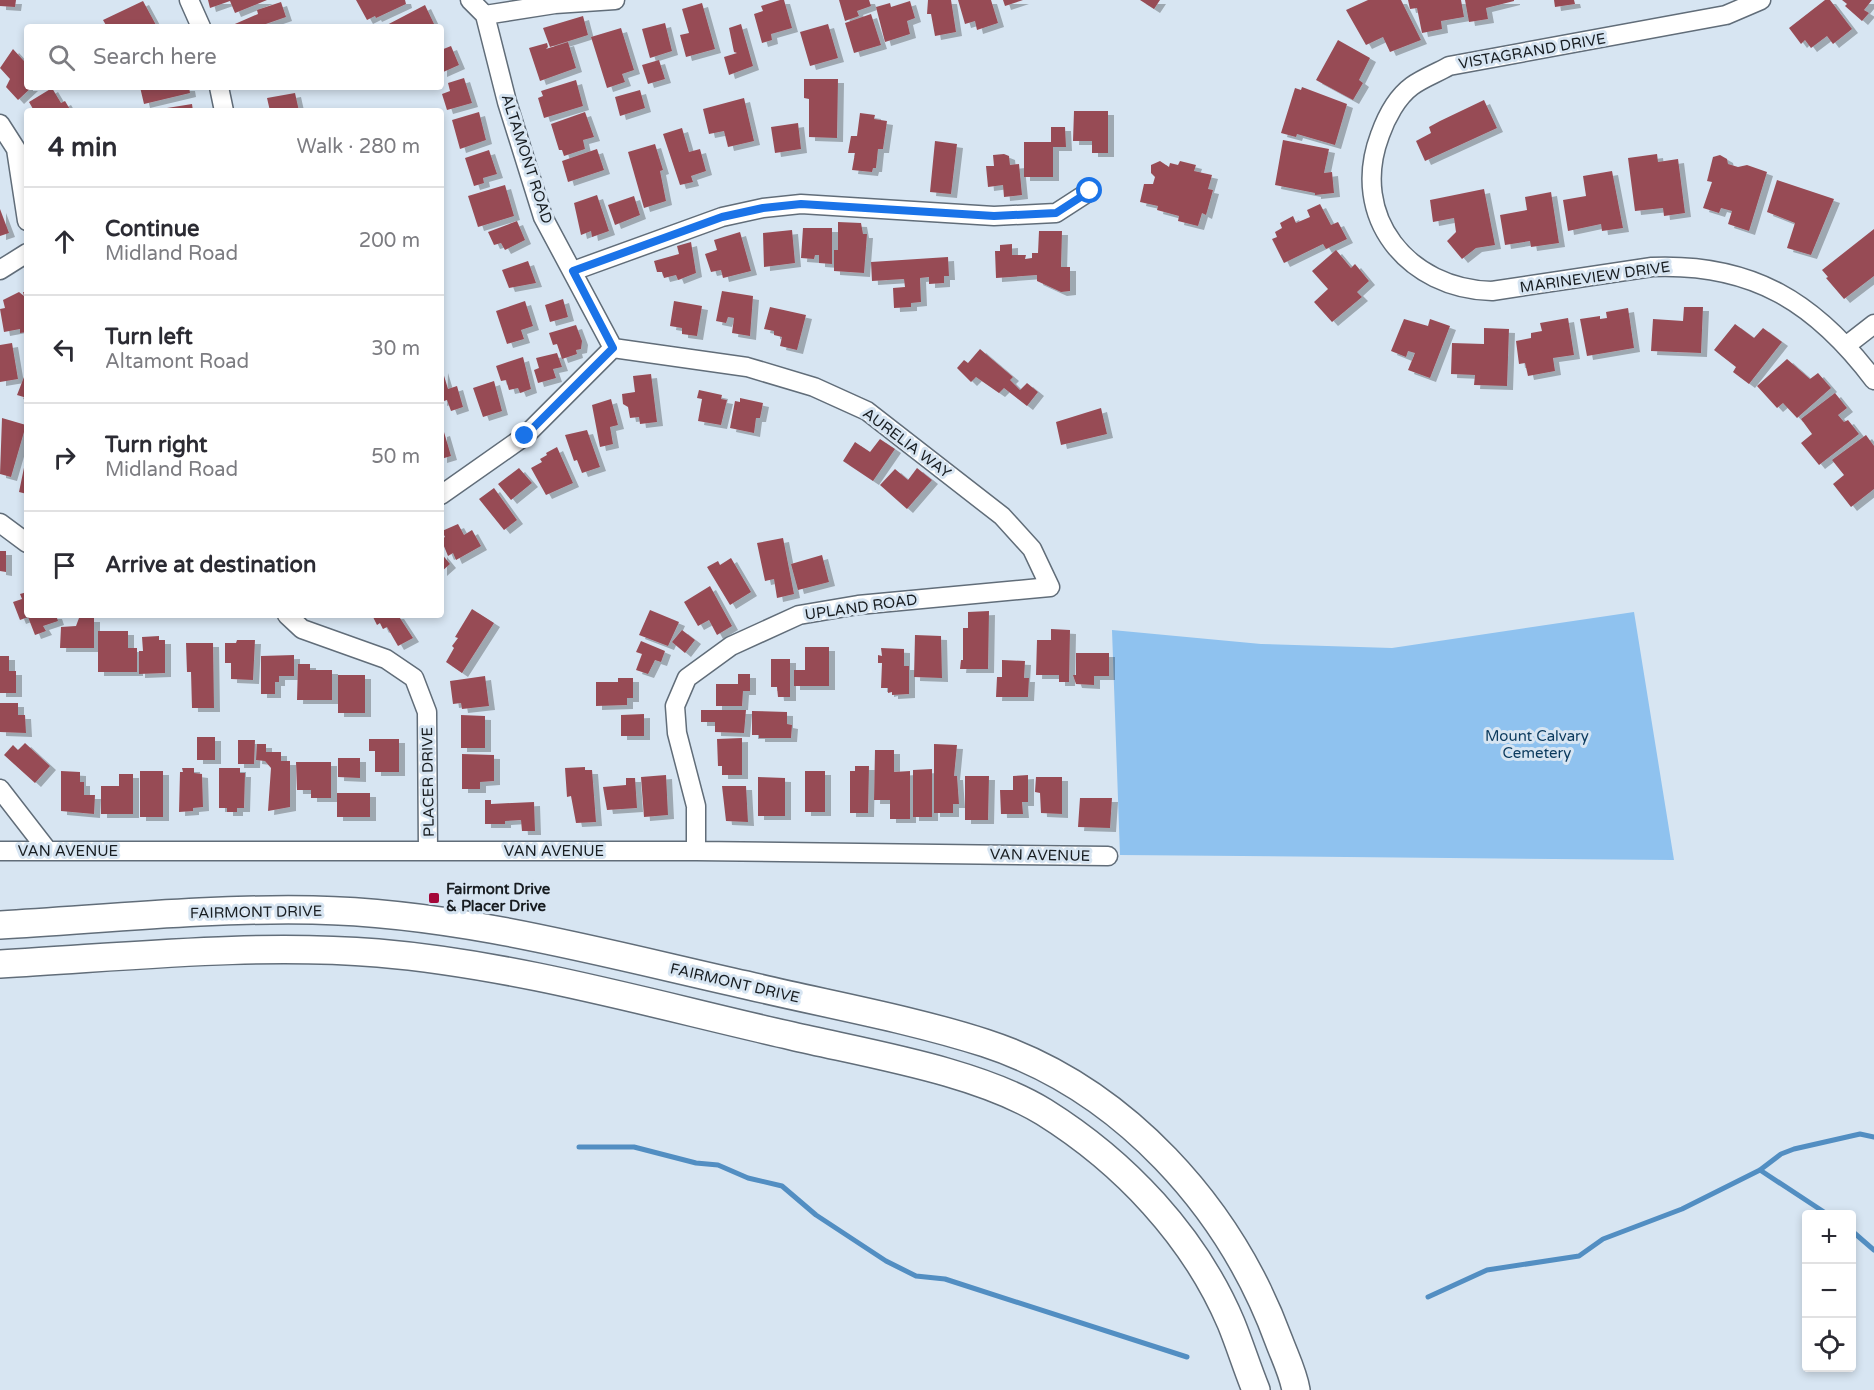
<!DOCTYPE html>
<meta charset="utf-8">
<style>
:root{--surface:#fff;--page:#f2f2f3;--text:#2b2b33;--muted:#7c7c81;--line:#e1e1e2}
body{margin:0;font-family:"Varela Round",sans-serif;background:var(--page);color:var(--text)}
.controls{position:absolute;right:18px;bottom:18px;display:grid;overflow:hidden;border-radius:6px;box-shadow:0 3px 9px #0003}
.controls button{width:54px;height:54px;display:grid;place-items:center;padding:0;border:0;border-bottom:2px solid var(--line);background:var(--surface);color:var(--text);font:30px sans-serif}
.stop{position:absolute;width:18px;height:18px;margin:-14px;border:4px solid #1a73e8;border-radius:50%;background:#fff}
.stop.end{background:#1a73e8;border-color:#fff;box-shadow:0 2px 6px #0008}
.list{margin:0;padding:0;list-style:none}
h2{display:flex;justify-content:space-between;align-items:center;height:78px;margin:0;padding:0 24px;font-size:26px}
h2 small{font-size:20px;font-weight:400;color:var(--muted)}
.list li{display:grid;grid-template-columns:39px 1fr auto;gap:18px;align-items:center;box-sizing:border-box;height:108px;padding:0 24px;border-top:2px solid var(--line)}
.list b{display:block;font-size:22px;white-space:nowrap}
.list p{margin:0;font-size:20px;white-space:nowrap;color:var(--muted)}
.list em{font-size:20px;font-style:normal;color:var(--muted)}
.icon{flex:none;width:33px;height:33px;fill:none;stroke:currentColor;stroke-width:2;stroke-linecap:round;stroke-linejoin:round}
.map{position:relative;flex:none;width:1874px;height:1390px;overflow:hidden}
.search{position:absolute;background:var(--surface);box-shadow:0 3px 9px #0003;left:24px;top:24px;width:420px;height:66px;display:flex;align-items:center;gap:15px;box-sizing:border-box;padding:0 21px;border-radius:6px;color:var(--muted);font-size:22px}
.panel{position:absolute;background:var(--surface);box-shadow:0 3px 9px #0003;left:24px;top:108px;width:420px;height:510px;border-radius:6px}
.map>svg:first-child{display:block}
</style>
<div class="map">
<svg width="1874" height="1390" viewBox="0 0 1874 1390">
<defs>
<filter id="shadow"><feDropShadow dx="6" dy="4" stdDeviation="0" flood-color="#0004"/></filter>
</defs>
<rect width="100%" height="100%" fill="#d7e5f2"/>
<path fill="#8fc2ef" d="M1634,612L1674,860L1120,855L1112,630L1261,644L1392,648Z"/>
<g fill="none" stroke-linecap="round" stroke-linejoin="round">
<path stroke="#528ec2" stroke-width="5" d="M579,1147H634L696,1163L718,1165L748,1178L782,1186L816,1215L886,1261L916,1276L945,1279L1187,1357
M1760,1170L1827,1214
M1852,1231L1874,1250
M1428,1297L1487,1270L1579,1256L1603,1239L1682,1209L1760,1170L1781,1154L1794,1149L1860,1134L1874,1137"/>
</g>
<path fill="#974c55" filter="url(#shadow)" d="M0,0H16L15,7L0,6Z
M208,0H267L235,13L230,1L210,8Z
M356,0H405L406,4L376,18L375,16L367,20Z
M780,0H784L792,28L771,34L772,40L762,43L754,14L763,11L761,6Z
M839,0H869L871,6L857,11L859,16L845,21Z
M928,0H951L956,32L935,36L931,14H927Z
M958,0H991L998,23L977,30L975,21L965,24Z
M1003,0H1023L1005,6Z
M1140,0H1160L1154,9Z
M1368,0H1401L1421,40L1390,52L1383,37L1366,45L1346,10Z
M1408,0H1461L1464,17L1441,21L1442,29L1422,33L1417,8L1410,9Z
M1465,0H1514V1L1486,8L1488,19L1469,22Z
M1554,0H1574L1575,4L1555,7Z
M1825,0H1830L1852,29L1833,44L1827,36L1811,48L1805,40L1801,44L1789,28Z
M1842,0H1872L1864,10L1869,13L1862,21L1845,6L1847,4Z
M143,1L156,25L107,27L103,20Z
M910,1L915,18L907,21L910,34L885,42L876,7L890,3L891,7Z
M281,2L286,17L257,27H228L258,14L257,10Z
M702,3L715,49L686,57L680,35L689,33L682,9Z
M425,5L435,26L383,27Z
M871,14L881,45L854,53L845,23Z
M583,16L588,35L550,47L543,28Z
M665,23L672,51L650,58L642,29Z
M741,24L753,66L729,75L724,57L737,53L734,52L729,28Z
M828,24L838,58L810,66L800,32Z
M621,28L634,70L622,74L625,82L607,88L591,37Z
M1338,40L1370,58L1359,80L1363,83L1353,100L1316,80Z
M568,42L576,68L540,81L529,48L547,43L548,47L546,49Z
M451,46L459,65L441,73V50Z
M13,49L24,61L27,59V87H32L18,100L6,87L10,79L0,68Z
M659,60L665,79L648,84L642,65Z
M464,78L472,103L447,110L442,94L450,91L448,83Z
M804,79H838L837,138L809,137V99L804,98Z
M576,80L583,106L544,118L538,98L543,96L541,91Z
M140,87H189L190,93L144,104Z
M1302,87L1347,104L1335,145L1297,134L1296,137L1281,133L1295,88L1301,90Z
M52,88L61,103L65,101L71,111H30L33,109L29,102Z
M640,90L645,108L620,116L615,97Z
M295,93L299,111H270L267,98Z
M744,98L754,141L728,147L724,131L709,134L703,109Z
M1484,100L1497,128L1425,161L1416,141L1431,133L1429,127L1440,121Z
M192,104L193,111H168L167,108Z
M1074,111H1108V153H1092V141H1073Z
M479,112L486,140L460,149L452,120Z
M585,112L594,137L583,140L585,149L564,156L562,150H559L551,124Z
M860,113L875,115L874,119L887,121L883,149H878L876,168H873L872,172L852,170L855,153H848L851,136H857Z
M798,123L801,149L775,153L771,127Z
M1051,127H1065L1066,147H1053V177H1024V142H1051Z
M682,128L689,152L700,149L706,171L691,176L693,182L680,185L663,134Z
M1283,140L1329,149L1324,173L1332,172L1334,193L1315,195V193L1275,185Z
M935,141L957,144L951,194L930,192Z
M655,144L663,170L660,171L666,201L644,208L628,152Z
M597,149L604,170L568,182L562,161Z
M489,150L497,174L483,178L484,183L474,186L465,158Z
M1004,154L1009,156L1010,165L1019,164L1022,195L1004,197L1003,185L988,187L986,166H994L993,155Z
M1657,154L1658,162L1678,159L1685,213L1664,216L1663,208L1635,211L1628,158Z
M1720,155L1727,159L1728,164L1738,167L1747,165L1767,172L1749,231L1728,224L1732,211L1721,208L1719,213L1703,208L1712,182L1707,181L1713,157Z
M1160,161L1169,167L1170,163L1178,165L1180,161L1196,165L1194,171L1212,175L1208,189L1213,190L1206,215L1202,213L1198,226L1178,221L1179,216L1157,210L1158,206L1140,202L1144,184H1153L1155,177L1151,173V165Z
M1612,171L1623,228L1602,231L1601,224L1568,231L1563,200L1586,196L1583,176Z
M1777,180L1834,199L1811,255L1787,248L1795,223L1767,212Z
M505,185L514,216L478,227L468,196Z
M1484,189L1495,245L1476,248L1462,259L1447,241L1456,232L1454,218L1433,222L1430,200Z
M1551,192L1559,243L1531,247L1530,241L1505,245L1500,215L1527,210L1525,197Z
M597,195L609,231L592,237L591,231L581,235L574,203Z
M634,196L640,215L615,225L608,205Z
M1320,204L1331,225L1338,222L1347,239L1326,249L1323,244L1284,263L1272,239L1277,237L1275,232L1282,228L1280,223L1293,216L1296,223L1310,217L1307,210Z
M0,209L9,233L0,236Z
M517,221L525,240L505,250L501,243L494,245L488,232Z
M838,222L861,223L863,234H867L864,273L834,271V250H838Z
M803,228H832V264L819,263V255H815L814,259L801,258Z
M1874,229V276L1844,299L1826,278L1828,277L1822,270Z
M792,230L795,263L764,267L763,233Z
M1039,231H1062L1061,267H1070V291L1061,292L1037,281V275L996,278L995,251H1000V245L1012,244V255H1026L1025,259L1032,258V253H1038Z
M740,232L751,271L723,278L721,270L711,272L705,254L717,250L714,240Z
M691,242L696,273L678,280L676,275L664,278L662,272H657L654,261L679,254L677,246Z
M1336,250L1351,268L1355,264L1369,281L1357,292L1362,297L1332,322L1314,302L1328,289L1312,271Z
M948,257L949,276H944V283L929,284V277L920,278L921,302L911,303V307L894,308L893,288L905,287L904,279L872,281L871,262Z
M528,261L536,283L509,288L502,270Z
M722,291L753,296L750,336L732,333L734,318L728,317L726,323L716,321Z
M19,292L24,296L23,292H27V332L20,333V329L4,332L0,309L5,308L3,300Z
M563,299L568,317L550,322L545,305Z
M525,301L533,326L521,330L524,339L507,344L496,311Z
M674,301L702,306L697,336L682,334V328L670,326Z
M770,307L806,315L797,350L780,346L782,337L774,335V331L764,329Z
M1684,307H1703L1701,353L1651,351L1653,319L1683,321Z
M1628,308L1634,348L1587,356L1580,319L1600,316V319L1607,318L1606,312Z
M1568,318L1574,355L1553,358L1555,371L1528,376L1525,363L1519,364L1516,341L1531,338V333L1542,331L1540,323Z
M1404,319L1428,326L1430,319L1450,326L1430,378L1408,370L1415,353L1408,351L1406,357L1391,351Z
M1735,324L1754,338L1763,328L1782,342L1749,384L1733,372L1736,367L1714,350Z
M576,325L582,341L581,349L576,350L577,354L562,359L557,344L553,345L549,333Z
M1484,328L1509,329L1507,386L1474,385L1475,375L1451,374L1452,343L1484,344Z
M12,343L18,379L0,382V345Z
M980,349L1013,377L1010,380L1020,390L1027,383L1038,392L1027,406L1004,388L999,393L976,377L971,382L957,368L964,360L968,363Z
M557,353L562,367L553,369L556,378L538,383L534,370L539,368L536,358Z
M523,357L531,389L520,393L518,388L509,390L506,380L501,381L496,366Z
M1787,359L1810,379L1818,373L1831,388L1797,418L1783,403L1777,408L1757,386Z
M442,369L448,389L457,386L463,407L451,411L447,400L441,402Z
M26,372H27V398L17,395Z
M651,374L657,422L640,424L639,417L630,418L628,407L623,404L622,394L635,392L633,376Z
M494,381L502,411L483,417L473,388Z
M699,390L722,395L721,399L727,400L721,425L698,421L702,399L697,398Z
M1835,393L1847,408L1838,415L1844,422L1848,420L1859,434L1819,465L1801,443L1812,434L1801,419Z
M740,398L763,403L760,418H756L754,433L730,428L735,401L740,402Z
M611,399L618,425L610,427L613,444L600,447L592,405Z
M1101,408L1107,434L1061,445L1056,422Z
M2,418L26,425L11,477L0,474Z
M587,430L600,467L582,473L577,460L574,461L565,435Z
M444,432L451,456L441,459V433Z
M1866,435L1874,446V489L1851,507L1833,484L1844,475L1832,460Z
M880,439L895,449L873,481L843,461L855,442L870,452Z
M557,447L573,483L546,495L531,468L542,462L540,459L547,455L546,453Z
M26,458L27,459V494L19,492Z
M519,468L532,483L511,500L498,484Z
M917,468L932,480L907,509L880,485L895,469L908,480Z
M494,488L517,520L504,530L479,499Z
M458,524L464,535L472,530L481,546L456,560L453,553L448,556L441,539L445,537L442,531Z
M783,538L794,594L777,598L774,579L765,581L757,543Z
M0,551H6V572L0,571Z
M441,553L450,564L441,572Z
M822,555L829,582L798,590L791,564Z
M731,558L751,592L730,605L707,567L718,561L720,565Z
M710,586L732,626L717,635L709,620L698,626L684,602Z
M27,592V615H56L58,621L43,626L46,631L35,635L28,617L20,620L13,602L22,599L20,594Z
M472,609L494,623L462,673L446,662L454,648L452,646L458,638L455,637Z
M650,610L679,622L668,646L639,635Z
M989,611L988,669H960L961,660H963V628H968V612Z
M372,615H398L413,638L398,646L387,627L383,629L380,623L377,625Z
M79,618H94V648H60L61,627L76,626Z
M1051,629L1070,630L1069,682H1059V675H1036L1037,640H1051Z
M682,630L695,640L685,653L672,642Z
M98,631H128V648H137V672H98Z
M915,635L941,636L942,678L914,677Z
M159,636V640H165V673L139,674V651H143L142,637Z
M237,640H255L253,680L231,679V663H225V643H236Z
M641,641L665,651L661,662L655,660L648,674L636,670L642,654L636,652Z
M186,643H213L214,708H192L191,672H187Z
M805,647H829V686H794V670H805Z
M881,648L904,649V666H909V694L892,695V692L888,693V688H881L882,663H878V655L882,656Z
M1076,653H1109V676H1094V685L1076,684L1073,675H1076Z
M294,655V676H279V682H275V694H261V656Z
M0,656H9V671H16V693H0Z
M771,659H790V697H778L777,687H771Z
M1002,660L1025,661L1024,678H1029L1028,697H996L997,677H1002Z
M298,664H310V670H332V700H297Z
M738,674H750V691H743L742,706H716V684H738Z
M338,675H365V713H338Z
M485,676L489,706L462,709L461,703L453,704L450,681Z
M618,678H633V698H627V705L596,706V682H618Z
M0,703H18V715H25L26,733L0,732Z
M701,710H746L744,733L715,732V722H701Z
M752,711L787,712V724L792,725L791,738H759V735H752Z
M644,714V736H621V715Z
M461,715L485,716V748H461Z
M197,737H215V760H197Z
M742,738V775H722V766H718L717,739Z
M369,739H399V772H375V751H369Z
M238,740H255L254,764H238Z
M25,743L50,766L35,783L4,755L13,745L18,750Z
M257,744H266V752H281V761H290V807L268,811L271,768L265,761L256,760Z
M934,744L957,745L954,776H957L959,804H953V813H934Z
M875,750H894V772L910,771V819H890V800H874Z
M462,754L494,755V781L480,782V789H462Z
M338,758H360V778L338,777Z
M296,762H331V798H311V790H297Z
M855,766H869L868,813H850V771H855Z
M585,767V770H592L596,822L576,823L571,796L567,797L565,768Z
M182,768H194V773L202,774L203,807L193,808V811L179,812L180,772H183Z
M219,768H240V773H245L244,808H237V812H227V808H219Z
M932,769V817H913V770Z
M61,771L80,772V782H84V795H95L94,814L61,811Z
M140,771H163V817H140Z
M805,771H825V812H805Z
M119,774H133V814H101V786H119Z
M666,775L668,815L644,817L641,777Z
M1028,775V802H1022L1023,814H1001L1000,790H1013V776Z
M965,776H989L988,820H965Z
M758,777L785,778V816H758Z
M1036,777H1062V814L1041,813L1040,793L1035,792Z
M626,778H635L637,808L607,810L603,787L626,785Z
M722,786H746L748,822L726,821Z
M337,793H370V817H337Z
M1080,798H1112L1110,828L1078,827Z
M485,800H491V804L534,802L535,831H522L521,820L505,821V824H485Z"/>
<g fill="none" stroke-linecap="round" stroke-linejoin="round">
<defs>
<path id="street" d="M189,0L201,27
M470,0L485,15L507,102L543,217L613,348
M1761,0L1726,15L1449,66C1437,73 1423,78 1412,86C1397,97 1386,118 1380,135C1349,217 1408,289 1492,291L1652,267C1752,263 1815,302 1874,380
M485,15L555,4L615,0
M219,87L224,111
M0,124L16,149L27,221
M0,270L27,253
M573,271L722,217L763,208L801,204L994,216L1056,213L1090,191
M1847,345L1874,324
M613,348L747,367L814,387L867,411L1002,516L1032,549L1050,587L858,605L799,615L731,646L687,678L675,706L677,733L696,806V851
M441,495L525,436L613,348
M0,523L27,543
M287,615L302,629L386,659L414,678L427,712L428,851
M0,789L48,851
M0,851H696L1108,856"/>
<path id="secondary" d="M0,925C104,919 209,908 313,910C460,913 603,953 746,985C825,1004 907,1018 985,1043C1123,1088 1230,1207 1279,1341C1285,1357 1293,1373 1296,1390
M0,964C126,957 253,943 378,953C518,965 655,1005 792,1036C869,1054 977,1071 1044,1112C1124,1162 1194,1236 1231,1323C1240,1345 1247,1368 1256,1390"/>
</defs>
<use href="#street" stroke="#616d79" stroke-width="21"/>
<use href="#secondary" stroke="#616d79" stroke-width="30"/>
<use href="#street" stroke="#fff" stroke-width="18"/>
<use href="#secondary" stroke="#fff" stroke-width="27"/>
</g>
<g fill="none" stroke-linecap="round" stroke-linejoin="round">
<path stroke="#1a73e8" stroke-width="8" d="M525,436L613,348L573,271L722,217L763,208L801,204L994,216L1056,213L1090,191"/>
</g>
<rect fill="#a40739" stroke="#d7e5f2" stroke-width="2" x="428" y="892" width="12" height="12" rx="3"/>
<g text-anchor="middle" stroke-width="6" stroke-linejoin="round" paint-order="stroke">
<g font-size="15" fill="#181d21" stroke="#d7e5f2">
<text transform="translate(1532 51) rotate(-10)" y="5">VISTAGRAND DRIVE</text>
<text transform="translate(527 159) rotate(72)" y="5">ALTAMONT ROAD</text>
<text transform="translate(1595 277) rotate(-8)" y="5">MARINEVIEW DRIVE</text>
<text transform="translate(907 443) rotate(37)" y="5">AURELIA WAY</text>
<text transform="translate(861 607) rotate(-8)" y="5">UPLAND ROAD</text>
<text transform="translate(428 782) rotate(-91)" y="5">PLACER DRIVE</text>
<text x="68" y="856">VAN AVENUE</text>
<text x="554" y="856">VAN AVENUE</text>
<text transform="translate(1040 855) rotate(1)" y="5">VAN AVENUE</text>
<text transform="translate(256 912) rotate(-1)" y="5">FAIRMONT DRIVE</text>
<text transform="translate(735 983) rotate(13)" y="5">FAIRMONT DRIVE</text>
</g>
<g font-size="15" fill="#0b3a5d" stroke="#d7e5f2">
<text x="1537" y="741">Mount Calvary<tspan x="1537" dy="17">Cemetery</tspan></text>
</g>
<g font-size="15" font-weight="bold" fill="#181d21" stroke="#d7e5f2" text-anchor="start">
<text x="446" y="894">Fairmont Drive<tspan x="446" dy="17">&amp; Placer Drive</tspan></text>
</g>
</g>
</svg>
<div class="controls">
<button>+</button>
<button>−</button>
<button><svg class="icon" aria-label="locate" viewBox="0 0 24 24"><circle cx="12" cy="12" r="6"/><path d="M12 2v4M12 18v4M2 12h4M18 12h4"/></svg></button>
</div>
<div class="stop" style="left:1090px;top:191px"></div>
<div class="stop end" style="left:525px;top:436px"></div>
<div class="search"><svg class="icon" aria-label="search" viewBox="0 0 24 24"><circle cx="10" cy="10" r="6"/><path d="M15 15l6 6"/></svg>Search here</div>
<section class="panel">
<h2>4 min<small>Walk · 280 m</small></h2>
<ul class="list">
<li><svg class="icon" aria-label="ahead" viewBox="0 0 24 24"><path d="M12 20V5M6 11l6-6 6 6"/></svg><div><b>Continue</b><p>Midland Road</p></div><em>200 m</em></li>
<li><svg class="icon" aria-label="left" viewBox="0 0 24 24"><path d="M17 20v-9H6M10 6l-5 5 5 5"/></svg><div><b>Turn left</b><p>Altamont Road</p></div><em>30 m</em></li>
<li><svg class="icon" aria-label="right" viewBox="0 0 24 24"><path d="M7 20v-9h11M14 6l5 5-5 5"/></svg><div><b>Turn right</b><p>Midland Road</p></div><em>50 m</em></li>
<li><svg class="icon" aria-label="arrive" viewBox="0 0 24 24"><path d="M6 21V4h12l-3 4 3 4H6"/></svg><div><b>Arrive at destination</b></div></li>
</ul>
</section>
</div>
